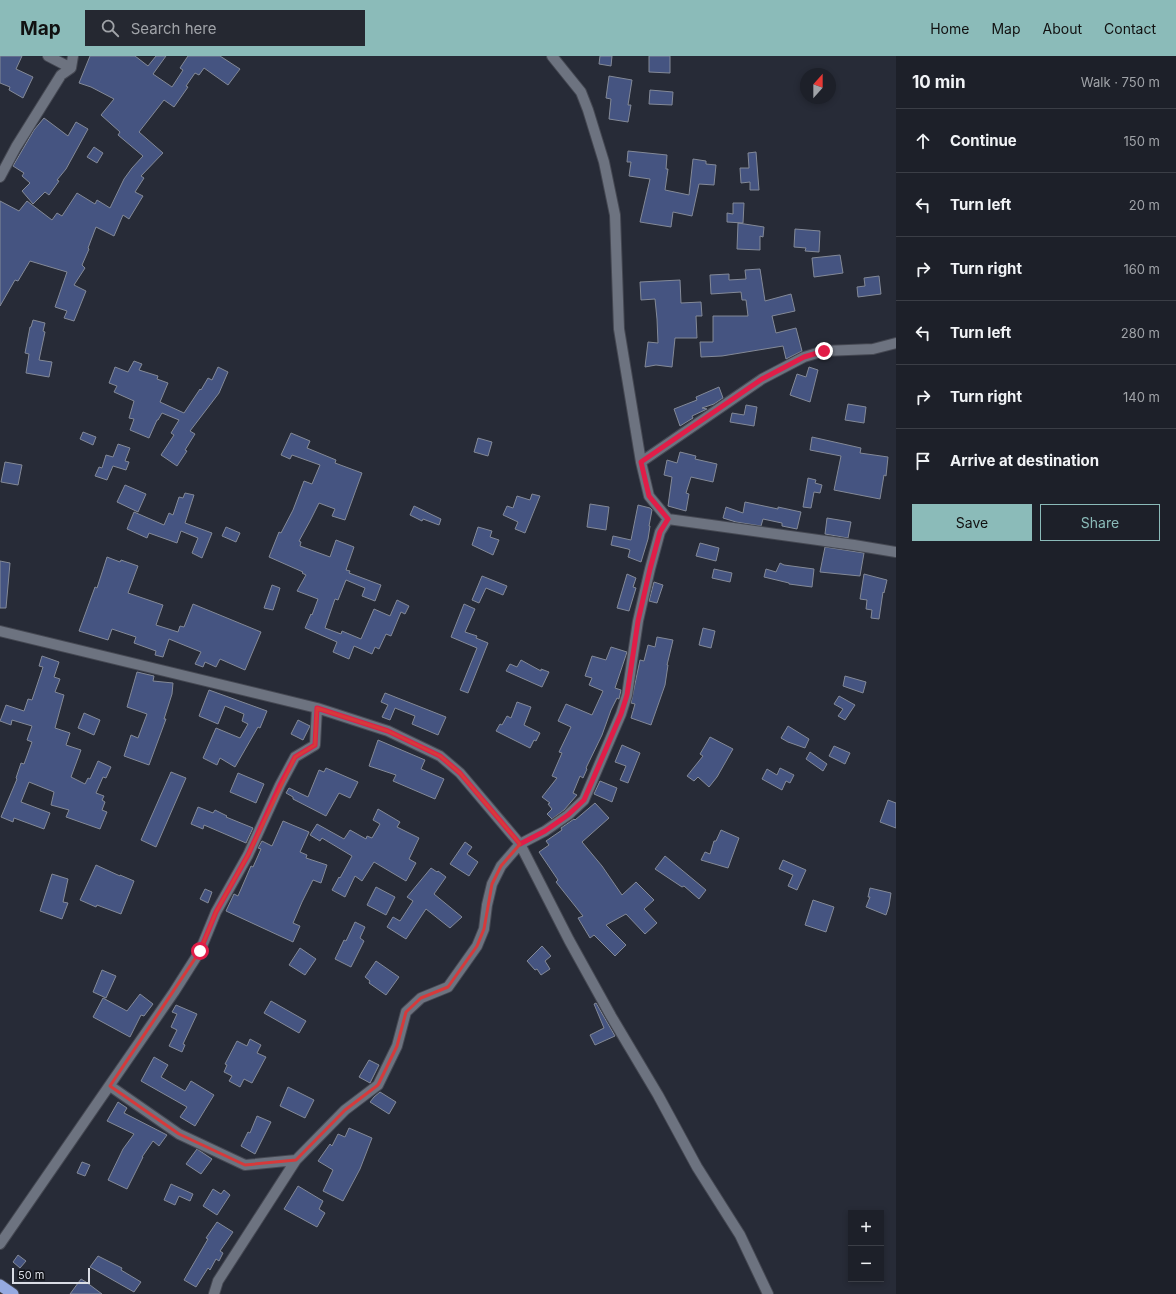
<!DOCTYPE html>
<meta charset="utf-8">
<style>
:root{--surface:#1d2029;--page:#252831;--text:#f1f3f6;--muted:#a0a3a8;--line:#3b3e46;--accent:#8bbbb9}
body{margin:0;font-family:Inter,sans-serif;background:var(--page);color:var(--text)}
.controls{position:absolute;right:12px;bottom:12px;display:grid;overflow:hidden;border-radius:0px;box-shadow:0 2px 6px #0003}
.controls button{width:36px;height:36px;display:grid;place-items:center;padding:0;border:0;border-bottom:1px solid var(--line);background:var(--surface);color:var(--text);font:20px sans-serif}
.compass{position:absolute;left:800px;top:12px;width:36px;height:36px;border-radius:50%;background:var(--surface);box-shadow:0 2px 6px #0003;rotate:21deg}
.scale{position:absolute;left:12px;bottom:10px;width:78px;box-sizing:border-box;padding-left:4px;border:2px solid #dadde5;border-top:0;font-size:11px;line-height:14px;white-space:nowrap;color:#dadde5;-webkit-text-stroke:3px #121419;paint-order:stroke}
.stop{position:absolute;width:12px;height:12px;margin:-9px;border:3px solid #e11d48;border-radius:50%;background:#fff}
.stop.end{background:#e11d48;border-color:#fff;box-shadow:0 1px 4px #0008}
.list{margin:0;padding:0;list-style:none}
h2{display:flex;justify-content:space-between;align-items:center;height:52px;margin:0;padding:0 16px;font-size:17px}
h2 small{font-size:13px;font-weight:400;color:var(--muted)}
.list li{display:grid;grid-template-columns:26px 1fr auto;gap:12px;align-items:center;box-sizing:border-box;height:64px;padding:0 16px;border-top:1px solid var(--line)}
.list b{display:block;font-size:15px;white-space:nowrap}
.list em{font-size:13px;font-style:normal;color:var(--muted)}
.actions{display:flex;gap:8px;padding:12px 16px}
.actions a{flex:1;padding:9px 0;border:1px solid var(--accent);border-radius:0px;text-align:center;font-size:14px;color:var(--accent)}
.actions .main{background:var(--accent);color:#111}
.icon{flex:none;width:22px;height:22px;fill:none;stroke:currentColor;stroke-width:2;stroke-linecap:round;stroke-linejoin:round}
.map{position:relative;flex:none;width:896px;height:1238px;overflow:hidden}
header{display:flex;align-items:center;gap:24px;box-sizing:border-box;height:56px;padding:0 20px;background:var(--accent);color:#111}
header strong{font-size:19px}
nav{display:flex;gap:22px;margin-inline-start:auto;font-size:14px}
.search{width:280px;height:36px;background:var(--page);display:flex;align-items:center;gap:10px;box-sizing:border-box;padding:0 14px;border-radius:0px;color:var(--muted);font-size:15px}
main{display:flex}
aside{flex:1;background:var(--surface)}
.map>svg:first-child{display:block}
</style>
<header>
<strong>Map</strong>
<div class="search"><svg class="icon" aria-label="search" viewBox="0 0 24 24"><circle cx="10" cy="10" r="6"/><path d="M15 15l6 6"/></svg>Search here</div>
<nav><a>Home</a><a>Map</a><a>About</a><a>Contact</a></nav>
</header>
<main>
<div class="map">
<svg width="896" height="1238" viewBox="0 0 896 1238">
<rect width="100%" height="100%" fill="#272b37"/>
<path fill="#455481" stroke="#838997" d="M0,0H22L16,13L33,21L23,42L9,34L10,31L0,27Z
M90,0H135L148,10L156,0H166L153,18L172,31L183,14L180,12L188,0H220L240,13L228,29L204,12L199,19L195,17L186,30L188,31L174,51L164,44L139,76L163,97L141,120L144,122L135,136L143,140L129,163L123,159L114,180L96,171L88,192L89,193L82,209L85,212L74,229L86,235L74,265L64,262L67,255L55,251L67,216L30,205L18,225L15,224L0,250V145L19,155L27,145L52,164L57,157L62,160L77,137L95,148L97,144L110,152L124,123L132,112L143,100L118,79L120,76L101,59L114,43L91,31L79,27Z
M600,0H612L611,10L599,8Z
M649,0H670V17L649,16Z
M609,20L632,24L628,49H631L628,66L609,63L611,43L606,42Z
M650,34L673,36L672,49L649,48Z
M44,62L68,80L76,66L88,73L66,113L57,124L59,125L49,139L45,136L33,148L22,135L30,127L22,120L24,117L13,110L34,74Z
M94,91L103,97L97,107L87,101Z
M628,95L667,99L666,113H668L665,134L689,139L693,103L706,105V108L716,109L714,129L699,128L692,160L673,156L671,171L640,166L650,123L629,120L631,106H627Z
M756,96L759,134H750V126L741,127L740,112H749L748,97Z
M733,147H744L743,167L727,166V157L733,158Z
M738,167L764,171L763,181L760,180V194L737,193Z
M795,173L820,175L819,196L805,195L806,192L794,191Z
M840,199L843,217L814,221L812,202Z
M760,213L765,245L791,238L795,255L772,260L776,277L796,272L802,295L786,303L783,290L722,300L701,301L700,286H713V260H748L746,244H742L741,236L711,238L710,219L729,218V224L746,223L745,214Z
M879,220L881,238L858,241L857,231L865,230L864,222Z
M680,224L681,247L701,246L702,260H696L697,282H675L672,311L656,309L645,311L648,286L658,287L657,263L655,243L641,244L640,226Z
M33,264L45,267L43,275L45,276L39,304L52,306L49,321L26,317L29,298L25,297L30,271H31Z
M134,305L142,308L139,314L158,320L157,323L168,327L160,346L184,357L200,333L201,334L208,322L212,324L218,311L228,316L219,337L190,375L195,378L185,394L187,395L177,410L161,399L174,379L171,377L179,364L162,357L158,364H157L149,382L130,374L134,363L129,362L134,345L114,336L117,330L109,327L115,311L128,316Z
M809,311L818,314L810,346L790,339L797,318L806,321Z
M719,331L723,342L714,348L702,352L707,353L692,360L693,362L680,370L674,353L697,344L696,341Z
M848,348L866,351L864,367L845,364Z
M746,349L757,351L754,370L730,366L732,357L744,359Z
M83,376L96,381L93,389L80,383Z
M291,377L310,385L307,392L336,404L335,407L362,417L345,464L332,460L335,453L319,447L310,465L299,485L301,486L300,490L330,501L336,484L354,491L346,514L350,515L349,517L381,529L375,545L362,540L365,532L346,524L338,544L335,543L325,572L341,578L342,575L361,583L374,553L390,560L397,544L409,550L405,558L401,556L391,580L386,578L379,593L375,591L372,598L354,590L349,603L333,596L337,586L305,572L311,558L312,559L318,543L297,535L306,519L302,517L303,516L269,501L279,476L281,477L293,454L304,425L312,428L320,409L292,399L290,403L281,399Z
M812,381L861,392L860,397L888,401L886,420L884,419L880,443L834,434L841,400L810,394Z
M478,382L492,386L488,400L474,396Z
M118,388L130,392L125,405L129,406L126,414L113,410L107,424L95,420L99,411L102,412L106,399L113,401Z
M680,396L696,400L695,403L717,408L713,426L691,421L686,437L689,438L686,455L668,450L672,421L664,419L667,404L677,407Z
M5,406L22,409L18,429L1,426Z
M808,422L816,424L815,427L822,429L820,437L814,436L811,452L803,451Z
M125,429L146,438L138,456L117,446Z
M185,437L194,439L185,467L212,477L202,502L192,497L198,482L181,475L177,487L149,477L147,482L127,473L134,456L164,469L169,457L173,459L179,441L183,442Z
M532,438L540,440L525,477L515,473L518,466L503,459L507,450L513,452L517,440L530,444Z
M745,446L778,453V451L801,456L797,473L782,470V467L763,463L761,470L736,466L723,462L726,451L743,457Z
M590,448L609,451L606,474L587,471Z
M638,449L650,452L652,454L649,470H650L648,483L641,506L628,501L630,494L628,493L611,489L613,480L631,484Z
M414,450L441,463L439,469L423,463L422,465L410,459Z
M827,462L851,466L848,482L825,478Z
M226,471L240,477L236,486L222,480Z
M478,471L492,475L490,481L499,484L493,499L472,489Z
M700,487L719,492L716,505L696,500Z
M825,491L864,497L860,520L820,516Z
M107,501L120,506L121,504L138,510L128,537L163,549L156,569L178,576L180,570L184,571L193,548L261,576L245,614L220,603L216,611L205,606L203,611L195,608L201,596L169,583L163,601L155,599L156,595L134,587L136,581L112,573L108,584L79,575L95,531L97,532Z
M0,505L10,507L6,552H0Z
M780,507L784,509L814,513L812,531L789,528V527L764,521L766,513L776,516Z
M714,513L732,517L730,526L712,522Z
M627,518L636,522L633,531L636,532L629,555L617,552Z
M864,518L887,524L884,537L883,536L879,563L871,562L872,554L866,553L867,544L860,543Z
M482,520L507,530L503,539L486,532L479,547L472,544Z
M654,526L663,529L657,547L649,545Z
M272,529L280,532L273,554L264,552Z
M464,548L475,553L465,576L477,580L476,582L488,587L468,637L460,634L477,592L451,581Z
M703,572L715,575L711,592L699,589Z
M657,581L673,584L667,609H668L665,629L651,669L631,662L635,648L631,647L640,604L644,605L648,589L655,591Z
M611,591L627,596L615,632L621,634L619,643L617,642L611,654L602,679L586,712L587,713L583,722L580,720L573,737L577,739L564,754L552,763L547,758L552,753L548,748L550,747L542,741L557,722L552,720L562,697L559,696L571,671L558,665L566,648L592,659L603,635L589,629L592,622L585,620L592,600L606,604Z
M42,600L59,606L54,621L60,623L55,636L64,639L55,672L70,677L66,689L81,694L71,721L85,728L88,722L90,723L98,705L111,711L106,722L103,721L96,737L104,740L102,744L105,746L102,754L107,756L100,773L66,761L69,754L51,749L54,736L29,726L21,746L50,757L44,773L14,762L13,766L1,761L17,723L16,722L21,707L24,708L32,686L27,684L32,670L12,664L11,669L0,665L6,649L24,655L28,643L32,644L43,611L39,610Z
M521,604L541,615V613L549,616L542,631L506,615L510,608L517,611Z
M137,616L154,620L153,625L173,627L172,638L164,663H166L149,709L124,700L131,679L138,682L147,658L127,651Z
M845,620L866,626L863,637L843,630Z
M209,634L267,655L260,672L258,671L235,711L220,702L217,709L203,702L216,672L240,682L248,668L242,665L244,658L225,650L218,668L199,660Z
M385,637L446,661L438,679L412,668L415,660L395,652L390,664L382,661L388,649L381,646Z
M839,640L855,649L845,664L838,660L843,653L834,648Z
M517,646L531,651L524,669L540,677L536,685L534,684L530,692L496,675L500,668L502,669L507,660L511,662Z
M84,657L100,664L94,679L78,672Z
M298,664L310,670L303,684L291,678Z
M788,670L809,683L805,692L788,686L781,682Z
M710,681L733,693L717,721L709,731L698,721L694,725L687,720L703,700L700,698Z
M378,684L425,704L421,713L444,723L435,743L393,725L396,719L369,710Z
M622,689L640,697L628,727L620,724L626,710L615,706Z
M834,690L850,697L845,708L829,700Z
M810,696L827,708L823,715L806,703Z
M326,712L358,726L350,742L339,737L326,760L293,743V741L286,737L289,732L308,741L319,714L324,716Z
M780,712L794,719L790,727L786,725L782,734L762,723L767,713L777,719Z
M171,716L186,722L156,791L141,784Z
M238,717L264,728L256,747L230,736Z
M600,725L617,732L612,746L594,738Z
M888,744L896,747V772L880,766Z
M595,747L609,762L582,786L602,810L622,839L636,826L654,844L644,853L657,867L645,878L626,858L606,869L626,889L615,900L594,879L590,882L578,862L583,860L556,826L558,824L539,796L549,789L546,785L562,774L561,772L574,763L575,764Z
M198,751L213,757L215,754L227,760L226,761L253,772L246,787L204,769L203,773L191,768Z
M378,753L400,766L397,771L419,782L409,803L416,807L406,825L374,806L362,825L355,820L345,841L332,834L339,821L340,822L352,800L322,782L320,785L310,779L317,768L344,783L350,774L366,783L367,780L372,782L380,768L373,764Z
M283,765L309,776L300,796L307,799L306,802L327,809L321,827L313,824L302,846L293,867L300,870L293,886L226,855L234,838L238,840L251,810L253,811L261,793L258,792L262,785L272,790Z
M721,774L739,782L728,812L701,804L705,796L710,798L714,785H716Z
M465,786L472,791L467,798L478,806L469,820L450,808Z
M665,800L706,834L699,843L684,830L682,831L655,813Z
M783,804L806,814L797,834L788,830L793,819L779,813Z
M96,809L120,820V819L134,825L121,858L97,849L96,851L80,844Z
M431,812L437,816L438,815L446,821L434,838L462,861L450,872L426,853L406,883L387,871L393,861L400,865L413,845L407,841Z
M52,818L68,823L63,846L68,847L62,863L40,855Z
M376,831L395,841L386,859L367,849Z
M870,832L891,837L889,850L886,859L866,851L870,841H868Z
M205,833L212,836L208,847L200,843Z
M813,844L834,851L826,876L805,869Z
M355,866L365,871L360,882L364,885L351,911L335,903L344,884L346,885Z
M542,890L551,900L545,905L550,913L541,919L537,913L535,914L527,905Z
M300,892L316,903L305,919L289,909Z
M376,905L399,921L386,939L369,927L370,925L365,921Z
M102,914L116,920L106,942L93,936Z
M140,938L153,948L144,960L141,959L130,981L93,961L103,942L127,955Z
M271,945L306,965L299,977L264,957Z
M596,947L615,980L595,989L590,979L604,972L594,948Z
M176,949L197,958L183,988L185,989L182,996L169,990L177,974L171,971L177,958L172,956Z
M250,983L261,989L257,997L266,1001L252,1027L244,1023L240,1031L229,1025L232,1020L224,1016L227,1009L225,1008L237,985L247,990Z
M154,1001L168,1009L161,1021L185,1035L191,1025L214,1039L195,1070L180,1061L187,1051L141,1025Z
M369,1004L379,1009L370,1027L359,1021Z
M288,1031L314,1044L305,1062L280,1050Z
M380,1036L396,1046L389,1058L370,1046L374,1041Z
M118,1046L127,1052L124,1057L167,1079L159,1090L153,1085L142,1101H143L127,1133L108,1124L123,1093L134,1078L107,1065Z
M257,1060L271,1066L255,1098L241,1090L248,1076L250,1077Z
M349,1072L372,1082L360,1113L343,1145L323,1135L333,1114L318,1105L330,1088L332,1090L338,1078L345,1081Z
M197,1093L212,1103L201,1118L186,1108Z
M82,1106L90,1109L85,1120L77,1117Z
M171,1128L193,1138L190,1145L179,1140L175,1149L164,1144Z
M298,1130L323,1145L319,1153L325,1157L317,1171L284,1153Z
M213,1133L221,1138L224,1134L230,1139L217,1159L203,1150Z
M217,1166L233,1176L220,1195L223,1197L219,1205L216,1203L210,1214L208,1212L196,1231L184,1224L208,1183L206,1182Z
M18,1199L26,1205L20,1212L13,1206Z
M98,1200L122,1212L121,1214L141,1226L134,1236L90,1211Z
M81,1223L86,1226L102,1238H70Z"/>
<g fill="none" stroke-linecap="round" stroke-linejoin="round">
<defs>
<path id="minor" d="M552,0L581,36L588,54L604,106L615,159L619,273L641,406
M71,12L73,0
M0,121L16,91L61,19L71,12L48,0
M668,463L854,489L896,496
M0,575L317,652L388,675L440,700L460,717L520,788L501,810L492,828L487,849L484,873L477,890L448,931L421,942L406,956L397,990L378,1029L345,1054L296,1104L245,1109L179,1078L110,1030
M0,1188L174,936L200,895L216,856L248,799L280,729L295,701L315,689L317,652
M214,1238L218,1225L296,1104
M768,1238L740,1179L697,1111L658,1039L611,960L569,884L520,788L545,775L568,759L584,744L621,658L627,639L638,565L650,513L660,476L668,463L649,440L641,406L762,323L804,301L824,295L873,293L896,287"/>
<path id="trunk" d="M0,1229L13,1238"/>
</defs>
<use href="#minor" stroke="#454852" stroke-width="12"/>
<use href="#trunk" stroke="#454852" stroke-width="13"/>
<use href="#minor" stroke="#6d7380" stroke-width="10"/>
<use href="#trunk" stroke="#96aae1" stroke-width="11"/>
</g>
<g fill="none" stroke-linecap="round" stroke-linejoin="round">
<path stroke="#e11d48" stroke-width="5" d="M200,895L216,856L248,799L280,729L295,701L315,689L317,652L388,675L440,700L460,717L520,788L545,775L568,759L584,744L621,658L627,639L638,565L650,513L660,476L668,463L649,440L641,406L762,323L804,301L824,295"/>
</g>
<path fill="none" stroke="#d63a3b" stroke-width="3" stroke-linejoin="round" d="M317,652L388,675L440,700L460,717L520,788L501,810L492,828L484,873L477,890L448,931L421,942L406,956L397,990L378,1029L345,1054L296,1104L245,1109L179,1078L110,1030L200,895L216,856L248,799L295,701L315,689Z"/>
</svg>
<div class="controls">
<button>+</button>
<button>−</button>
</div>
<svg class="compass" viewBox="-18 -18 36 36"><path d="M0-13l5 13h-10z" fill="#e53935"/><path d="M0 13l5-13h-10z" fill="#a0a3a8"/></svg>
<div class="scale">50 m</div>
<div class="stop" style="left:200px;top:895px"></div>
<div class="stop end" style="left:824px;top:295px"></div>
</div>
<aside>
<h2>10 min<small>Walk · 750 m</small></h2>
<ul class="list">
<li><svg class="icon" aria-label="ahead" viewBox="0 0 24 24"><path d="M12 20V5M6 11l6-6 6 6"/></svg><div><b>Continue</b></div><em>150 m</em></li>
<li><svg class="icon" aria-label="left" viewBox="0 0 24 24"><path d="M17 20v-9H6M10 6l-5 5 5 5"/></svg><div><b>Turn left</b></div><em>20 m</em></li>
<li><svg class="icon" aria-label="right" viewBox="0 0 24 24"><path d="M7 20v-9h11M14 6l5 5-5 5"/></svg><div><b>Turn right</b></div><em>160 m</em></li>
<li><svg class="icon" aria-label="left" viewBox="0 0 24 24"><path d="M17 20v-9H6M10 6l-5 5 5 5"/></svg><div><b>Turn left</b></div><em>280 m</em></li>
<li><svg class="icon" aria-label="right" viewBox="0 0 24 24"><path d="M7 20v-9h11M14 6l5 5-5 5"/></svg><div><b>Turn right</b></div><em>140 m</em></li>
<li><svg class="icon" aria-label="arrive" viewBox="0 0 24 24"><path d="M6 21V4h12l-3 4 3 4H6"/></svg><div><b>Arrive at destination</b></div></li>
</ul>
<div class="actions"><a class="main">Save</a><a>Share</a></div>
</aside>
</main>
